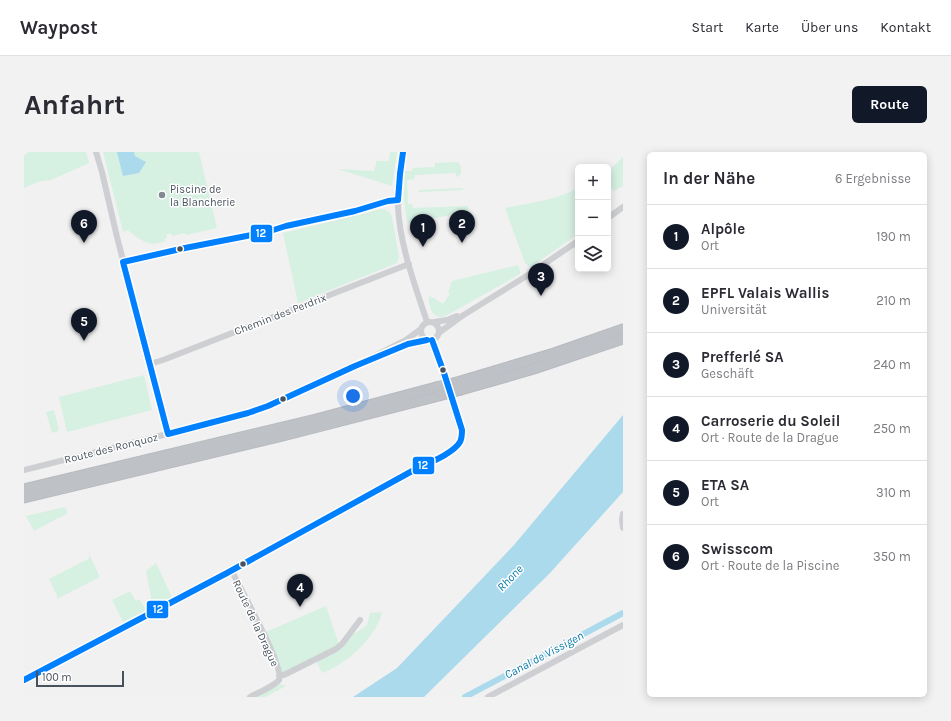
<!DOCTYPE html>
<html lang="de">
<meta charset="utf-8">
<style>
:root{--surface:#fff;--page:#f2f2f3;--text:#2b2b33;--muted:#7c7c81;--line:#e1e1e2;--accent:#111827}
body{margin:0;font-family:Karla,sans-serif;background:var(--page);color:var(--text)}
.controls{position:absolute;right:12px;top:12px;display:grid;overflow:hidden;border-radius:6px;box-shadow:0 2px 10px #0003}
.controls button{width:36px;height:36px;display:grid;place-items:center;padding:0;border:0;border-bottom:1px solid var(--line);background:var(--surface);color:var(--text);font:20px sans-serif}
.scale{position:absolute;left:12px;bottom:10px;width:88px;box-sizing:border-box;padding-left:4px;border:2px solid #48525d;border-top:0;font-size:11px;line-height:14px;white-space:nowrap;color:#48525d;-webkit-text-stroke:3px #fff;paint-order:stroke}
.you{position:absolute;left:329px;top:244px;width:14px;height:14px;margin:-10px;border:3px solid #fff;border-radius:50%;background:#1a73e8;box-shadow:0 0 0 6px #1a73e833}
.badge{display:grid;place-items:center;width:26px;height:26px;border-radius:50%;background:var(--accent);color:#fff;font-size:13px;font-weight:700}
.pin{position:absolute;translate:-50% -33px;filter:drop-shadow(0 1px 2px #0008)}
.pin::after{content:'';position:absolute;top:21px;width:14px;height:12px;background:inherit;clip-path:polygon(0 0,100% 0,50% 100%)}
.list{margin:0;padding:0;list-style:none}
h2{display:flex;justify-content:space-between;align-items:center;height:52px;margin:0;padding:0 16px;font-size:17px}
h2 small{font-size:13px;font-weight:400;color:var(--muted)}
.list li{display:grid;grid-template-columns:26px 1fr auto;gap:12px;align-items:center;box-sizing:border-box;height:64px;padding:0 16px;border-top:1px solid var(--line)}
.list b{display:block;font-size:15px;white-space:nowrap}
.list p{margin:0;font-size:13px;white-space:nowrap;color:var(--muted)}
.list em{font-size:13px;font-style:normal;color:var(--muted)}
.icon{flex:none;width:22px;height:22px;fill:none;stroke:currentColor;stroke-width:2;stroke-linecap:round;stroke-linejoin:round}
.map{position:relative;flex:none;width:599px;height:545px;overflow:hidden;border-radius:6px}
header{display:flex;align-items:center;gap:24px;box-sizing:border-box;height:56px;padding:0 20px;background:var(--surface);border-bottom:1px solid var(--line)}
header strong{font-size:19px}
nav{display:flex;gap:22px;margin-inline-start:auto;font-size:14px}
.intro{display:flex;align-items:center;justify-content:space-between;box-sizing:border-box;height:96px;padding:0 24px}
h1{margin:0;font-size:28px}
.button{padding:10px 18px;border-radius:6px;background:var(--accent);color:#fff;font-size:14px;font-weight:700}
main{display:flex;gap:24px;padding:0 24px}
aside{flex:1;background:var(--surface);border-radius:6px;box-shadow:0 2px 10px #0003}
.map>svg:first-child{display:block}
</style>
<header>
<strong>Waypost</strong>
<nav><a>Start</a><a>Karte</a><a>Über uns</a><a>Kontakt</a></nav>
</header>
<div class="intro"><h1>Anfahrt</h1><a class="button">Route</a></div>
<main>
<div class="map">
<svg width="599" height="545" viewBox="0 0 599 545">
<rect width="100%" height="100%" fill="#f2f1f1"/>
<path fill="#d6f0e2" d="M0,0H62L65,11L27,28L17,29L0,36Z
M79,0H175L193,76L163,83L160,81L148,84L147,81L142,83L143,86L140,87L141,89C136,91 129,93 124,91C119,90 108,82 104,78L99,80Z
M366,0H373L368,34L314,17L350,19L351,15L352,14V9H365Z
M599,5V34L590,39L587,36L584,38V19Z
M433,10L435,11L437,15V21L435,24L432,25V21L391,23L390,27L383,28L384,52H388L389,56L444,54L445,60L383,71L380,47L381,19H388L389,16L411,15V11Z
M439,36V38L395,40V38Z
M554,36V67L552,68L554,71V82L511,112L506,115L504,114L501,111L481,56C506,51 532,48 554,36Z
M357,57C363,58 366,59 368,65L375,105L373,111L274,151L259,81L334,63Z
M494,113L496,118V122L427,161C424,162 421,164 418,165C407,166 403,150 406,142L407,146H410L419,152L426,142L424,140L428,129Z
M120,223L128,258L43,280L35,245Z
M30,258L35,279L28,281L22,260Z
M41,355L44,361L10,379L2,364Z
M65,402L76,425L33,447V444L25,427L64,407L65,406Z
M132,411L148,445L129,455L125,451L127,445L122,419Z
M106,439L112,449L115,447L121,456L120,459L99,470L88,448Z
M302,454L315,492L343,473L346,461L358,460C357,465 355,470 352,475C340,495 320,513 298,521L292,508L259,522L242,480Z
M257,532L262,534L241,545H231Z"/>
<path fill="#abdaed" d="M93,0H110L111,4L122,10L115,21L99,24Z
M599,263V340L526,421L400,545H329L373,516L490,393Z"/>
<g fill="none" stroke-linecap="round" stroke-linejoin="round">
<path stroke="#abdaed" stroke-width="6" d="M441,545L599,461"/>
<defs>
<path id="highway" d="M433,230L530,201L599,177
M437,238L510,217L599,187
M0,337L292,267L412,235
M0,346L259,284L415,244"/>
</defs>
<use href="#highway" stroke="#b7bac0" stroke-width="11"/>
<path stroke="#cdcfd2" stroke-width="6" d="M72,0L78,20L93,85L144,282
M379,0C376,18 374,36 374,55C376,94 391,133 403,170
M584,66L599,55
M99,110L161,96L243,80L262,74L331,59L364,49L374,48
M397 179a9 9 0 1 1 18 0a9 9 0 1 1-18 0Z
M410,170L423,168L433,164
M416,180L438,164L504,123L554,89
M361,202L384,192L403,188
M126,212L139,208L385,112
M0,318L191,270L224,261L244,254L331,214L382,188L397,177
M599,362L598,367L599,376
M208,419C215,435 261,515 255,528C251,534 233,541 226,545
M255,524L262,522L312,497L318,492L336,468
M0,528C109,472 217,415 324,355C346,343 368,330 390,318C402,312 421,304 430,296C436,292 439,285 438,278L420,221L408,188
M464,545L599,473"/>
<use href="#highway" stroke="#bec2c7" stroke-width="9"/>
<defs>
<path id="highway-bridge" d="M412,235L433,230
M415,244L437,238"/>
</defs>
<use href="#highway-bridge" stroke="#b7bac0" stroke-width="11" stroke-linecap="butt"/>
<use href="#highway-bridge" stroke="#bec2c7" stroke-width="9"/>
<defs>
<path id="bus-1" d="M374,48L376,22L379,0
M99,110L161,96L243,80L262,74L331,59L364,49L374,48
M99,110L144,282
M144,282L224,261L244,254L331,214L384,192L403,188
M0,528L203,421L390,318C402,312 429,302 436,290C438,286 438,282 438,278L420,221L408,188"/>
</defs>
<use href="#bus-1" stroke="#fff" stroke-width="9"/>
<use href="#bus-1" stroke="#0080ff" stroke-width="6"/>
</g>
<circle fill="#848a91" stroke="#fff" stroke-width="1.5" cx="138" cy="43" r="4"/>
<g fill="#48525d" stroke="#fff" stroke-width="1.5">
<circle cx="156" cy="97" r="3.5"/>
<circle cx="419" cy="218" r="3.5"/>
<circle cx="259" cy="247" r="3.5"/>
<circle cx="219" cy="412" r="3.5"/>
</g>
<g text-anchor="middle" stroke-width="3" stroke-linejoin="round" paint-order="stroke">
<g font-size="11" fill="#48525d" stroke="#fff" text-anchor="start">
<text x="146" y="41">Piscine de<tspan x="146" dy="13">la Blancherie</tspan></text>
</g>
<g font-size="11" fill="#48525d" stroke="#fff">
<text transform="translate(256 162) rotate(-21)" y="4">Chemin des Perdrix</text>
<text transform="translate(87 296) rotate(-14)" y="4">Route des Ronquoz</text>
<text transform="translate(232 471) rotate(65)" y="4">Route de la Drague</text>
</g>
<g font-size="12" font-style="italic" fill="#0e7cab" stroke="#fff">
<text transform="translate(486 426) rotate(-46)" y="4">Rhone</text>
<text transform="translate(520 503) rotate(-28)" y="4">Canal de Vissigen</text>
</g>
</g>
<g stroke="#fff" stroke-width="1.5">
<rect x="226" y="72" width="23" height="19" rx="4" fill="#0080ff"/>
<rect x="388" y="304" width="23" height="19" rx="4" fill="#0080ff"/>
<rect x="122" y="448" width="23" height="19" rx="4" fill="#0080ff"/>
</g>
<g font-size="11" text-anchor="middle" font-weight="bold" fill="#fff">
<text x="237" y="85">12</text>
<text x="399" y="317">12</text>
<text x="134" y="461">12</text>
</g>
</svg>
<div class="controls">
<button>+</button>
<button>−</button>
<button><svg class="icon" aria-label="layers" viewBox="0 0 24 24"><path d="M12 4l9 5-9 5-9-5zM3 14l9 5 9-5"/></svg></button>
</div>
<div class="scale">100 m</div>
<div class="you"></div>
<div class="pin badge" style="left:399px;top:95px">1</div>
<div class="pin badge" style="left:438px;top:91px">2</div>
<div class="pin badge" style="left:517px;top:144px">3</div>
<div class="pin badge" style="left:276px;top:455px">4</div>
<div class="pin badge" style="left:60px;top:189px">5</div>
<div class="pin badge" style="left:60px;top:91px">6</div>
</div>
<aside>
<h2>In der Nähe<small>6 Ergebnisse</small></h2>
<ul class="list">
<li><span class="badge">1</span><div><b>Alpôle</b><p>Ort</p></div><em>190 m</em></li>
<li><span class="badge">2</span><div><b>EPFL Valais Wallis</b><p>Universität</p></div><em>210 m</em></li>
<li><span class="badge">3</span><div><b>Prefferlé SA</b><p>Geschäft</p></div><em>240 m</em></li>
<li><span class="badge">4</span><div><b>Carroserie du Soleil</b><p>Ort · Route de la Drague</p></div><em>250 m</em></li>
<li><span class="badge">5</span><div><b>ETA SA</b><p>Ort</p></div><em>310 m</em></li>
<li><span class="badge">6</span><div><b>Swisscom</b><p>Ort · Route de la Piscine</p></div><em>350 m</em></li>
</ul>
</aside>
</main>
